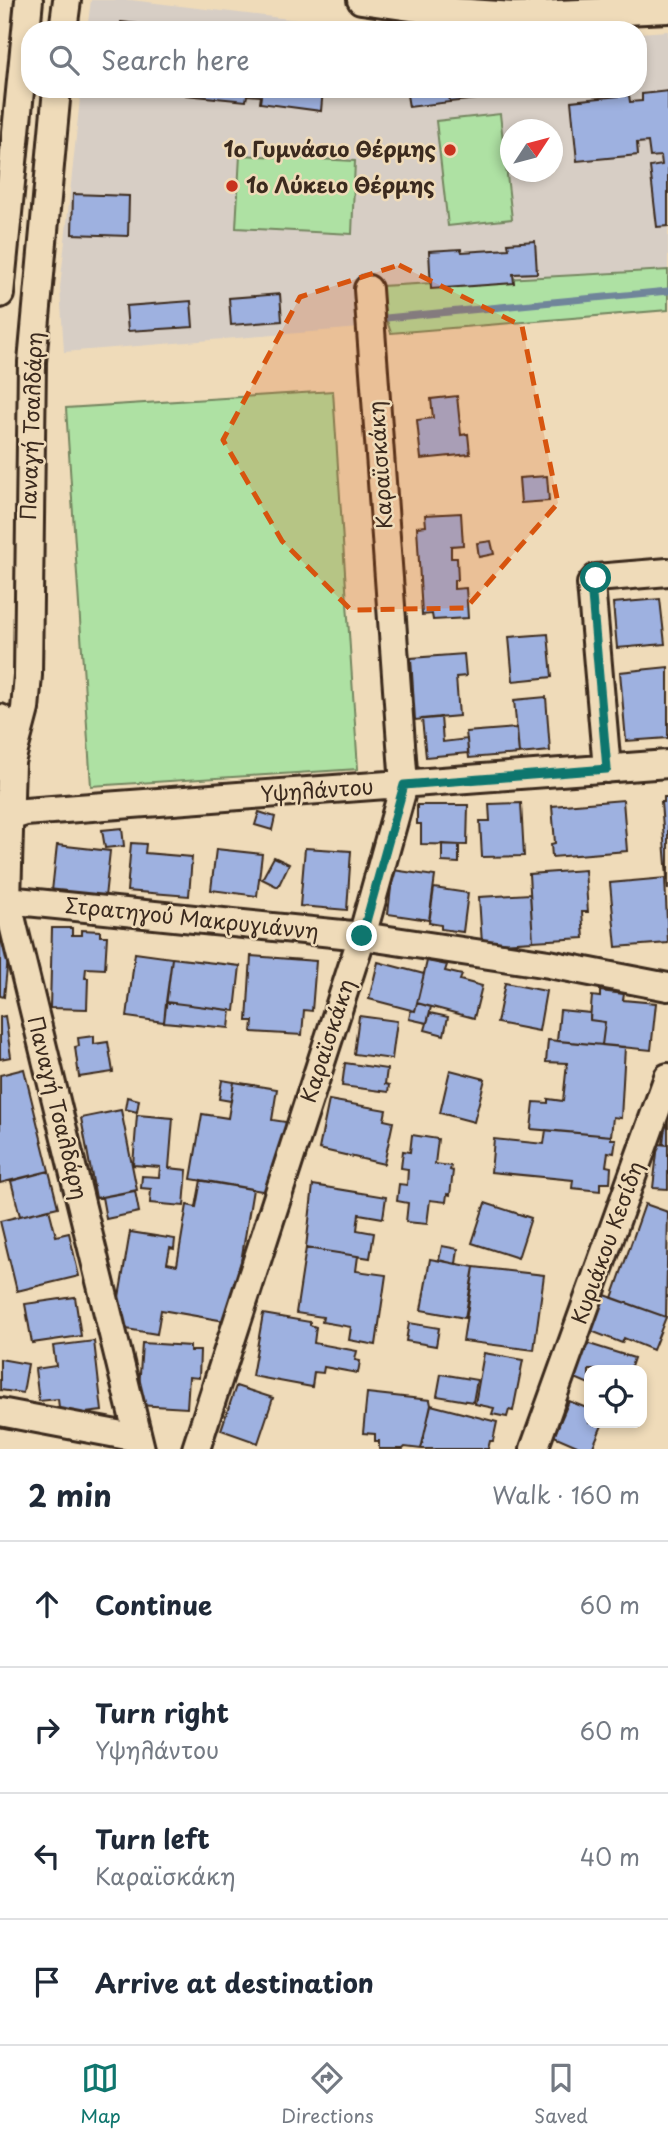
<!DOCTYPE html>
<meta charset="utf-8">
<style>
:root{--surface:#fff;--page:#f6f6f7;--text:#1f2937;--muted:#747a83;--line:#e0e1e3;--accent:#0f766e}
body{margin:0;font-family:"Playpen Sans",sans-serif;background:var(--page);color:var(--text)}
.controls{position:absolute;right:21px;bottom:21px;display:grid;overflow:hidden;border-radius:14px;box-shadow:0 4px 10px #0003}
.controls button{width:63px;height:63px;display:grid;place-items:center;padding:0;border:0;border-bottom:2px solid var(--line);background:var(--surface);color:var(--text);font:35px sans-serif}
.compass{position:absolute;left:500px;top:119px;width:63px;height:63px;border-radius:50%;background:var(--surface);box-shadow:0 4px 10px #0003;rotate:54deg}
.stop{position:absolute;width:21px;height:21px;margin:-16px;border:5px solid #0f766e;border-radius:50%;background:#fff}
.stop.end{background:#0f766e;border-color:#fff;box-shadow:0 2px 7px #0008}
.list{margin:0;padding:0;list-style:none}
h2{display:flex;justify-content:space-between;align-items:center;height:91px;margin:0;padding:0 28px;font-size:30px}
h2 small{font-size:23px;font-weight:400;color:var(--muted)}
.list li{display:grid;grid-template-columns:46px 1fr auto;gap:21px;align-items:center;box-sizing:border-box;height:126px;padding:0 28px;border-top:2px solid var(--line)}
.list b{display:block;font-size:26px;white-space:nowrap}
.list p{margin:0;font-size:23px;white-space:nowrap;color:var(--muted)}
.list em{font-size:23px;font-style:normal;color:var(--muted)}
.icon{flex:none;width:38px;height:38px;fill:none;stroke:currentColor;stroke-width:2;stroke-linecap:round;stroke-linejoin:round}
.map{position:relative;flex:none;width:668px;height:1449px;overflow:hidden}
.search{position:absolute;background:var(--surface);box-shadow:0 4px 10px #0003;left:21px;right:21px;top:21px;height:77px;display:flex;align-items:center;gap:18px;box-sizing:border-box;padding:0 24px;border-radius:28px;color:var(--muted);font-size:26px}
.sheet{height:595px;background:var(--surface)}
nav{display:flex;justify-content:space-around;align-items:center;box-sizing:border-box;height:98px;border-top:2px solid var(--line);background:var(--surface);font-size:19px;color:var(--muted)}
nav a{display:grid;justify-items:center;gap:4px}
nav .on{color:var(--accent)}
.map>svg:first-child{display:block}
</style>
<div class="map">
<svg width="668" height="1449" viewBox="0 0 668 1449">
<rect width="100%" height="100%" fill="#efdbb9"/>
<filter id="ink" filterUnits="userSpaceOnUse"><feTurbulence type="fractalNoise" baseFrequency=".0143" numOctaves="2"/><feDisplacementMap in="SourceGraphic" scale="14" xChannelSelector="R" yChannelSelector="G"/><feConvolveMatrix kernelMatrix="1 2 1 2 8 2 1 2 1" color-interpolation-filters="sRGB"/></filter>
<g filter="url(#ink)">
<path fill="#d7cec5" fill-rule="evenodd" d="M91,0H131L380,30H87Z
M668,31V270L381,286L368,289L360,328L64,352L60,288L81,89H638V33ZM510,130H552V172H510Z"/>
<path fill="#aee1a3" stroke="#748660" stroke-width="2" d="M500,114L512,219L448,226L436,121Z
M240,155L355,161L352,234L236,228Z
M668,270V310L391,333L386,318L381,286Z
M333,391L358,769L91,786L66,408Z"/>
<g fill="none" stroke-linecap="round" stroke-linejoin="round">
<path stroke="#6f859a" stroke-width="7" d="M386,318L668,291"/>
</g>
<path fill="#9eb1e0" stroke="#3b2a1e" stroke-width="2" d="M121,22L181,29V30H120Z
M187,89H323L321,111L260,103L261,96L247,95L246,101L186,95Z
M406,89H448L450,102L409,107Z
M448,89H526V94L450,102Z
M668,91V226L657,227L650,167L662,165L661,156L650,157L648,142L637,143L638,155L577,161L571,101L629,95L630,102L642,101V94Z
M73,194L129,196L128,236L72,234Z
M535,241L537,273L513,274L514,283L431,289L429,251L461,249L462,252L509,249L508,243Z
M280,294L282,321L231,325L229,298Z
M191,301L193,327L128,331L126,306Z
M457,396L461,435L468,434L470,454L421,459L417,420L433,418L431,399Z
M547,476L549,501L521,503L519,478Z
M461,513L463,545L451,546V558H457L458,580H454V589L466,588L468,618L433,620L432,614L422,615L417,527L426,526L425,515Z
M491,541L494,554L479,557L477,543Z
M660,599L665,644L617,648L613,603Z
M548,634L552,677L513,681L509,637Z
M464,654L466,676L456,677L459,716L415,720L411,658Z
M668,667V738L626,741L620,672Z
M546,697L550,751L519,754L514,700Z
M441,717L443,742L467,739L468,753L426,757L422,719Z
M517,728L519,754L469,758L466,732Z
M664,797H668V890L661,802H664Z
M623,800L627,851L552,857L551,844L555,843L552,806Z
M521,803L524,856L482,857L480,821H490L489,804Z
M417,805H468L467,845L421,844V824H417Z
M259,812L275,817L272,830L255,825Z
M122,828L124,846L105,848L102,830Z
M131,843L146,844L145,853L192,857L189,896L127,891Z
M442,844L459,845V863L442,862Z
M57,845L110,851L105,897L52,891Z
M305,848L351,851L347,910L300,906Z
M216,849L262,854L257,896L211,890Z
M274,857L289,864L278,887L262,879Z
M393,870L435,876L429,920L388,914Z
M585,870L588,912H582L584,938L533,941L529,874Z
M665,878L668,943L616,947L610,883Z
M434,888L468,893L463,932L441,929V925L429,923Z
M530,894L533,941L482,944L479,897Z
M0,928L11,929L4,997L0,996Z
M52,928H72V935H82V930L100,931V936H107L105,969L86,968L85,978H88L87,1009L50,1008Z
M135,953L172,958L164,1022L127,1017Z
M251,956L316,961L312,1011L304,1010L302,1035L252,1032L253,1021H247Z
M172,958L240,966L235,1011L166,1002Z
M427,961L447,965L445,971L462,975L460,980L482,986L474,1018L417,1003Z
M378,962L424,974L415,1011L369,999Z
M505,983L546,991L539,1031L497,1023Z
M600,991L624,994L623,1000L656,1003L651,1050L602,1045L605,1022L590,1020L592,996L600,997Z
M166,1002L231,1010L229,1028L164,1022Z
M417,1003L431,1007L427,1023L409,1019L411,1010L415,1011Z
M560,1010L590,1013V1020L605,1022L602,1045L557,1041Z
M430,1013L448,1017L444,1035L425,1030Z
M5,1016L11,1057L0,1059V1017Z
M359,1016L397,1021L392,1059L354,1054Z
M94,1036V1044L108,1042L113,1072L79,1077L75,1047L79,1046L78,1038Z
M548,1040L625,1047L621,1118L613,1117L611,1136L531,1129L534,1102L548,1103V1099L563,1101L567,1063L546,1062Z
M345,1063L387,1069L385,1084L389,1085L388,1092L342,1086Z
M24,1069L49,1171L0,1183V1075Z
M450,1070L485,1079L474,1122L440,1113Z
M222,1080L234,1082L231,1101L219,1099Z
M234,1082L277,1089L272,1120L286,1122L274,1193L191,1179L202,1114L228,1118Z
M127,1097L139,1100L137,1112L125,1109Z
M668,1099V1145L663,1144Z
M329,1100L386,1110L384,1120L393,1122L384,1164L319,1149Z
M121,1110L137,1190L96,1198L81,1118Z
M137,1115L173,1118L169,1168L187,1170L184,1206L150,1203L151,1189L141,1188L142,1176L159,1177L160,1167L133,1165Z
M546,1130L611,1136V1139H616L614,1153L608,1152L606,1166L611,1167L610,1183H600V1191L572,1188L573,1180L491,1172L494,1139L544,1144Z
M412,1135L438,1139L435,1164L451,1166L450,1170L453,1171L450,1195L447,1194L446,1202L430,1200L427,1224L406,1222L408,1203L397,1201L399,1184L407,1185L408,1169L401,1168L403,1151L410,1152Z
M658,1144L668,1145V1189L653,1188Z
M49,1171L58,1207L20,1216L11,1181Z
M201,1180L253,1189L231,1322L161,1310L157,1334L114,1327L130,1232L175,1239L174,1249L170,1248L167,1263L177,1265L187,1205L196,1207Z
M313,1185L386,1197L383,1218L359,1214L357,1230L374,1233L370,1258L306,1248Z
M135,1191L139,1212L106,1219L102,1197Z
M485,1203L531,1218L518,1258L472,1243Z
M645,1204L668,1212L666,1317L612,1298Z
M49,1209L56,1236L69,1233L79,1276L17,1291L0,1221Z
M442,1246L458,1249L456,1264L439,1260Z
M306,1248L358,1256L356,1271L386,1275L376,1345L349,1340L351,1327L322,1322L323,1317L296,1313Z
M430,1259L474,1267L465,1318L421,1310Z
M474,1267L544,1275L534,1350L463,1341Z
M605,1295L666,1317L653,1350L624,1338L622,1343L591,1331Z
M75,1297L81,1336L32,1343L25,1304Z
M263,1314L310,1322V1325L316,1327L314,1343L357,1351L355,1360L360,1361L358,1373L324,1367L323,1373L314,1372L312,1387L252,1376Z
M409,1323L439,1328L436,1346L406,1341Z
M94,1341L102,1411L60,1416L58,1399L39,1401L35,1369L56,1366L53,1346Z
M142,1343L190,1346V1351H200L199,1378L189,1377L187,1408L138,1405Z
M586,1343L634,1358L630,1370H589V1384L575,1378Z
M484,1353L523,1360L513,1411L509,1410L507,1417L492,1414L494,1408L475,1404Z
M0,1359L28,1364L23,1393L0,1390Z
M441,1374L477,1380L473,1402L437,1396Z
M236,1386L273,1398L258,1443L221,1430Z
M367,1393L430,1400L431,1405L421,1449L405,1447L403,1449H379V1441H375V1434L363,1433Z
M569,1401L589,1409V1423H603L592,1449H584L554,1436Z
M431,1405L497,1422L493,1441H490L488,1449H417H421Z"/>
<g fill="none" stroke-linecap="round" stroke-linejoin="round">
<defs>
<path id="minor" d="M361,0L439,11L514,16L668,9
M63,30L67,0
M57,89L32,362L28,675L25,709L11,762L7,900L141,1449
M0,294L29,0
M0,718L11,761
M607,769L591,584L596,578L668,572
M0,820L25,812L668,764
M7,900L362,936L549,964L668,987
M0,1412L138,1438
M196,1449L362,936L404,785L368,289
M534,1449L668,1077"/>
</defs>
<use href="#minor" stroke="#3b2a1e" stroke-width="32"/>
<use href="#minor" stroke="#efdbb9" stroke-width="26"/>
</g>
</g>
<g fill="none" stroke-linecap="round" stroke-linejoin="round" filter="url(#ink)">
<path stroke="#0f766e" stroke-width="9" d="M362,936L404,785L607,769L591,584L596,578"/>
</g>
<path fill="#d7540e" fill-opacity="0.2" stroke="#d7540e" stroke-width="5" stroke-dasharray="14 9" stroke-linejoin="round" d="M399,265L522,326L558,503L466,608L351,610L282,541L223,440L300,297Z"/>
<g fill="#c8321e" stroke="#efdbb9" stroke-width="2.5">
<circle cx="450" cy="150" r="7"/>
<circle cx="232" cy="186" r="7"/>
</g>
<g text-anchor="middle" stroke-width="5" stroke-linejoin="round" paint-order="stroke">
<g font-size="21" font-weight="bold" fill="#3b2a1e" stroke="#efdbb9" text-anchor="end">
<text x="436" y="157">1ο Γυμνάσιο Θέρμης</text>
<text x="246" y="193" text-anchor="start">1ο Λύκειο Θέρμης</text>
</g>
<g font-size="21" fill="#3b2a1e" stroke="#efdbb9">
<text transform="translate(32 426) rotate(-88)" y="7">Παναγή Τσαλδάρη</text>
<text transform="translate(381 465) rotate(-94)" y="7">Καραϊσκάκη</text>
<text transform="translate(317 791) rotate(-4)" y="7">Υψηλάντου</text>
<text transform="translate(192 919) rotate(6)" y="7">Στρατηγού Μακρυγιάννη</text>
<text transform="translate(328 1041) rotate(-72)" y="7">Καραϊσκάκη</text>
<text transform="translate(57 1108) rotate(76)" y="7">Παναγή Τσαλδάρη</text>
<text transform="translate(608 1243) rotate(-70)" y="7">Κυριάκου Κεσίδη</text>
</g>
</g>
</svg>
<div class="controls">
<button><svg class="icon" aria-label="locate" viewBox="0 0 24 24"><circle cx="12" cy="12" r="6"/><path d="M12 2v4M12 18v4M2 12h4M18 12h4"/></svg></button>
</div>
<svg class="compass" viewBox="-18 -18 36 36"><path d="M0-13l5 13h-10z" fill="#e53935"/><path d="M0 13l5-13h-10z" fill="#747a83"/></svg>
<div class="stop" style="left:596px;top:578px"></div>
<div class="stop end" style="left:362px;top:936px"></div>
<div class="search"><svg class="icon" aria-label="search" viewBox="0 0 24 24"><circle cx="10" cy="10" r="6"/><path d="M15 15l6 6"/></svg>Search here</div>
</div>
<section class="sheet">
<h2>2 min<small>Walk · 160 m</small></h2>
<ul class="list">
<li><svg class="icon" aria-label="ahead" viewBox="0 0 24 24"><path d="M12 20V5M6 11l6-6 6 6"/></svg><div><b>Continue</b></div><em>60 m</em></li>
<li><svg class="icon" aria-label="right" viewBox="0 0 24 24"><path d="M7 20v-9h11M14 6l5 5-5 5"/></svg><div><b>Turn right</b><p>Υψηλάντου</p></div><em>60 m</em></li>
<li><svg class="icon" aria-label="left" viewBox="0 0 24 24"><path d="M17 20v-9H6M10 6l-5 5 5 5"/></svg><div><b>Turn left</b><p>Καραϊσκάκη</p></div><em>40 m</em></li>
<li><svg class="icon" aria-label="arrive" viewBox="0 0 24 24"><path d="M6 21V4h12l-3 4 3 4H6"/></svg><div><b>Arrive at destination</b></div></li>
</ul>
</section>
<nav>
<a class="on"><svg class="icon" aria-label="map" viewBox="0 0 24 24"><path d="M3 6l6-2 6 2 6-2v14l-6 2-6-2-6 2zM9 4v14M15 6v14"/></svg>Map</a>
<a><svg class="icon" aria-label="directions" viewBox="0 0 24 24"><path d="M12 3l9 9-9 9-9-9zM9 14v-3h6M13 9l2 2-2 2"/></svg>Directions</a>
<a><svg class="icon" aria-label="saved" viewBox="0 0 24 24"><path d="M7 4h10v16l-5-4-5 4z"/></svg>Saved</a>
</nav>
